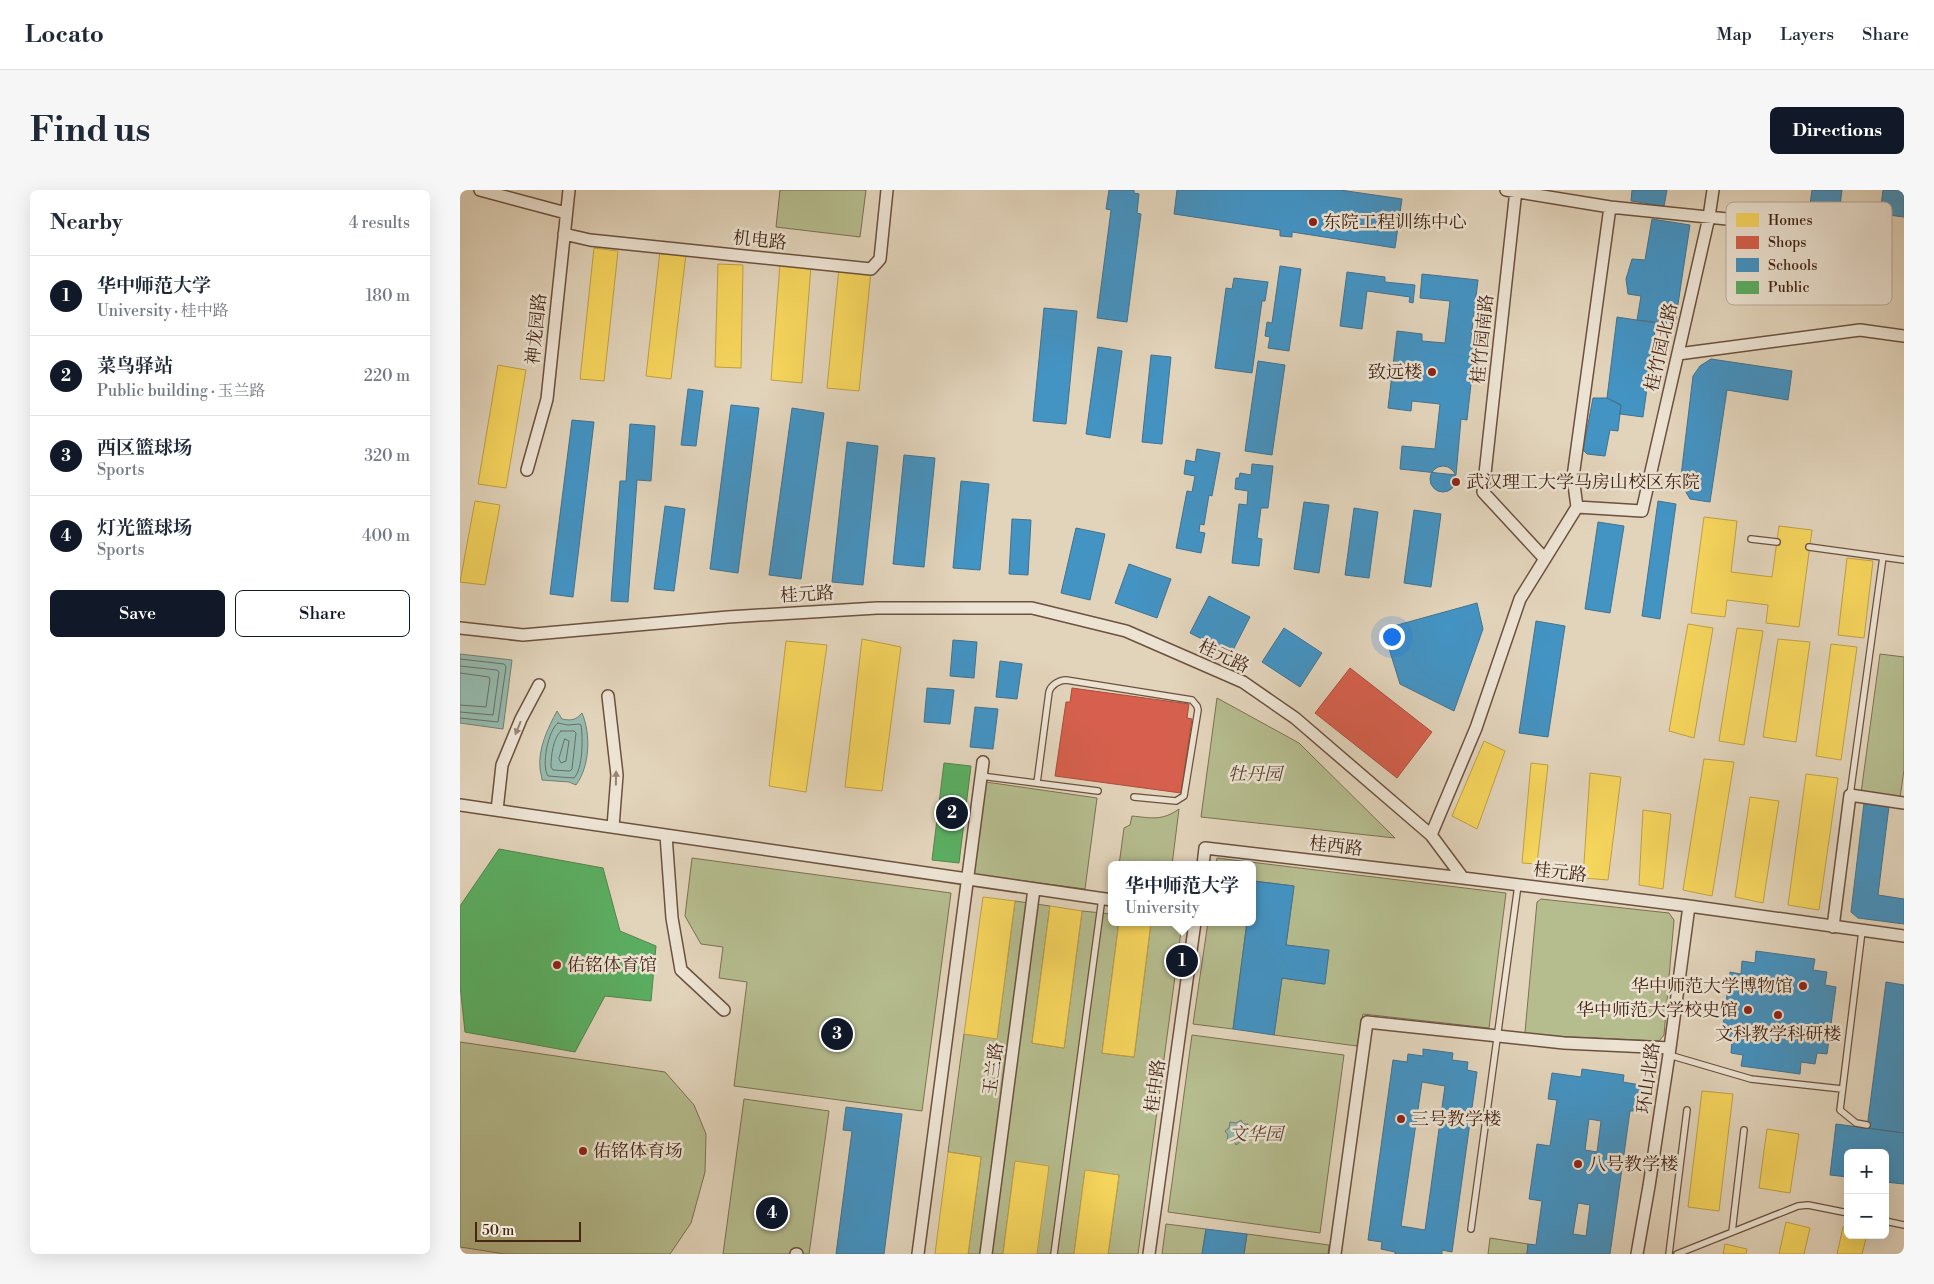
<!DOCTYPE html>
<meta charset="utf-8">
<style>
:root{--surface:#fff;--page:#f6f6f7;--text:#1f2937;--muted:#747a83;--line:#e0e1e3;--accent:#111827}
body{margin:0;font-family:"Libre Bodoni","Noto Serif SC",serif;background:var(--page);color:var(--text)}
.controls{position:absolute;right:15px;bottom:15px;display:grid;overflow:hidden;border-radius:8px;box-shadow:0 5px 20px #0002}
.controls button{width:45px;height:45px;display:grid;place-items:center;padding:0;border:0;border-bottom:1px solid var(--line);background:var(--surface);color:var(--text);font:25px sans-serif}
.scale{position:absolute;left:15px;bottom:12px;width:106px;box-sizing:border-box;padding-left:5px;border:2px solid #462514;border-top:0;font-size:14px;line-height:18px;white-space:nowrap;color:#462514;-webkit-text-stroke:4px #ece3d3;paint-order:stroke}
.you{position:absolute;left:931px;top:446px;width:18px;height:18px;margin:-12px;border:4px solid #fff;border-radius:50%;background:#1a73e8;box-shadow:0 0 0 8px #1a73e833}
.badge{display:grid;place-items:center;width:32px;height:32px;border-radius:50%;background:var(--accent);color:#fff;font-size:16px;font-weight:700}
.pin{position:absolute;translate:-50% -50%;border:2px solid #fff;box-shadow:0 1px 5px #0006}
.popup{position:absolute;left:648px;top:671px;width:148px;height:65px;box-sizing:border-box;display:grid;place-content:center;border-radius:8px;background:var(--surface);filter:drop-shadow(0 1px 4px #0005);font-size:16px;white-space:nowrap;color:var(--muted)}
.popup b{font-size:19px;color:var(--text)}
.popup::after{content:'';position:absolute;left:50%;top:100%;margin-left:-10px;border:10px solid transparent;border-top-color:var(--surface)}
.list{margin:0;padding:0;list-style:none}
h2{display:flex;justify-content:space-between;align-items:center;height:65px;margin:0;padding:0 20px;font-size:21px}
h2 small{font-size:16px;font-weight:400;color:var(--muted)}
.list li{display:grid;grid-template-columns:32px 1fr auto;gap:15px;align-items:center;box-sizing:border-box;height:80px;padding:0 20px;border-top:1px solid var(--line)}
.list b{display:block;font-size:19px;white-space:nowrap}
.list p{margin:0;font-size:16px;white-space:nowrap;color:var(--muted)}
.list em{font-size:16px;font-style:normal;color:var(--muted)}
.actions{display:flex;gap:10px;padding:15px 20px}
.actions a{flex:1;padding:11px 0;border:1px solid var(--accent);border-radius:8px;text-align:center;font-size:18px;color:var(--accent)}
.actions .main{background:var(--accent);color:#fff}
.map{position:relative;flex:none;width:1444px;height:1064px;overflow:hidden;border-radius:8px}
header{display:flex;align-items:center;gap:30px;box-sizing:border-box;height:70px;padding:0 25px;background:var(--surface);border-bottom:1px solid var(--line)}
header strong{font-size:24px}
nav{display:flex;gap:28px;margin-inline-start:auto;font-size:18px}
.intro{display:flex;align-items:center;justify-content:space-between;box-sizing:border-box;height:120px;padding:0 30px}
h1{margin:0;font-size:35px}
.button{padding:12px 22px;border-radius:8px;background:var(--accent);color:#fff;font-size:18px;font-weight:700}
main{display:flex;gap:30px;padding:0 30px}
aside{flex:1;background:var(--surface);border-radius:8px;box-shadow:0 5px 20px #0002}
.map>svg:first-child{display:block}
</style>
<header>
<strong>Locato</strong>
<nav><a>Map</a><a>Layers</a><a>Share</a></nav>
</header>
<div class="intro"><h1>Find us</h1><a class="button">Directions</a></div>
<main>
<aside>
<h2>Nearby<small>4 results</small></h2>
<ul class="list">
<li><span class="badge">1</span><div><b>华中师范大学</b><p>University · 桂中路</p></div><em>180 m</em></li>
<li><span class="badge">2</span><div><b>菜鸟驿站</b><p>Public building · 玉兰路</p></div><em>220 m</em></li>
<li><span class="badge">3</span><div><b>西区篮球场</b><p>Sports</p></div><em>320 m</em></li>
<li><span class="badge">4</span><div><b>灯光篮球场</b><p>Sports</p></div><em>400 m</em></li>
</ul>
<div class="actions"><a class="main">Save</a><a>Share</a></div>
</aside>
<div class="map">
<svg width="1444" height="1064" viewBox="0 0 1444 1064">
<rect width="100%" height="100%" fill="#e2d4bb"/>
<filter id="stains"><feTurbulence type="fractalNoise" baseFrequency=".004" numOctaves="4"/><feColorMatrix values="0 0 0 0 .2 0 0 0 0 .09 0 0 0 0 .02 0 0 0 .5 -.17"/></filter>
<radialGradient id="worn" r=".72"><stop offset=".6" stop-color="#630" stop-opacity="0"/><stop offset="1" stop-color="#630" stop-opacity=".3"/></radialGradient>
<path fill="#b5bc8e" stroke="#7e7051" d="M320,0H406L400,47L316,37Z
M1420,464L1444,467V580L1440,608L1401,603Z
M757,508L839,553L935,648L741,627Z
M526,592L637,608L625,699L513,684Z
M719,619L712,675H659L664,638L670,635L672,626C692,628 702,631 719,619Z
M232,668L491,703L462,921L274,896L287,792L259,788L263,757L241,754L225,726Z
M757,668L1046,703L1029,838L903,824L897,856L814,845L822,788L864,794L869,761L826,755L834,696L794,691L792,700V675H756Z
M1081,709L1209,723L1214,730L1204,845L1199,851L1069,845L1065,842L1077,712Z
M555,711L590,716L572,853L604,858L622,721L652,724V732H659L642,863L674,867L691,732L722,734L678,1064H648L659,985L625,981L614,1064H577L555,972L543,1064H508L521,967L488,962L504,844L537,848Z
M748,732H787L773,839L733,834Z
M732,845L884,865L860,1043L708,1022Z
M0,852L205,882L234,915L246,944L245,982L231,1033L210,1064H45L0,1057Z
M284,909L369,921L349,1064H263Z
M706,1034L746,1039L742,1064H702Z
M787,1044L869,1055L868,1064H784Z
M1030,1048L1068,1054L1067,1064H1028Z"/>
<path fill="#95b8ac" stroke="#757d6f" d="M0,464L52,470L43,539L0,533Z
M97,521L102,529C111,531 116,530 122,523C131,544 130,576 116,595L109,592L82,590C82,586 80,582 80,578C78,558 88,538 97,521Z
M781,930L783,934H788L787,941L790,945L786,947V953L780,952L776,955L774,951H767L768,945L765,941L769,938L770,932L776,933Z"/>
<path fill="#f6d55c" stroke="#c1a046" d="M134,58L158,61L144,191L120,189Z
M200,61L226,64L211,189L186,186Z
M258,74L283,75L281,178L255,177Z
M320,74L351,76L342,193L311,190Z
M379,78L411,81L399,201L367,198Z
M38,175L66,180L46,298L18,294Z
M15,311L40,315L25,395L0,392Z
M1244,327L1277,331L1271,382L1312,387L1319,336L1352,340L1339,437L1306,433L1308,415L1267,410L1265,427L1231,423Z
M1387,368L1413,371L1404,448L1378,445Z
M1228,434L1253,438L1234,548L1209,541Z
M1277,438L1303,441L1284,555L1259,551Z
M402,449L441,457L422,601L385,597Z
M1318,449L1350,452L1336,552L1303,547Z
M326,451L367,455L346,602L309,596Z
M1371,454L1397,457L1381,570L1356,566Z
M1024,551L1045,561L1017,639L992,626Z
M1244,569L1274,572L1252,706L1223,700Z
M1071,573L1088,575L1077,674L1062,673Z
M1130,583L1161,587L1148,690L1123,688Z
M1346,584L1378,588L1359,720L1328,715Z
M1290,607L1319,611L1303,713L1275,707Z
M1183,620L1211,624L1203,699L1179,695Z
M523,707L555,711L537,849L504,844Z
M590,716L622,721L604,858L572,853Z
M659,732H691L674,867L642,863Z
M1242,901L1273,904L1259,1021L1228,1017Z
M1307,939L1339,944L1330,1003L1299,998Z
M488,962L521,967L508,1064H475Z
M555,971L589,976L577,1064H543Z
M625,980L659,985L648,1064H614Z
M1326,1032L1350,1038L1344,1064H1319Z
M1383,1037L1388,1038V1045H1407L1402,1064H1377Z
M1265,1054L1287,1059L1286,1064H1263Z"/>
<path fill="#d6604d" stroke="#ab4e3c" d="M890,478L972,542L937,588L855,523Z
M612,498L729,514L727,528L732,529L721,603L595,586L606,512H610Z"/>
<path fill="#4393c3" stroke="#44728e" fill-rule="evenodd" d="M649,0H674V3L679,4L677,23L681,24L667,132L637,128L651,20L646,19Z
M717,0H880L942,9L935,58L832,42V47L820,46V40L714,24Z
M1172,0H1207L1204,16L1171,11Z
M1352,0H1382L1374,63L1382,64L1377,99L1339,94Z
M1423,0H1444V27L1420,24Z
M1192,29L1230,35L1215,134L1177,130L1181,106L1168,104L1166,89L1172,69L1185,70Z
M820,76L841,79L829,161L808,158L810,147L805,146L807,132L812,133Z
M887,82L925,87V92L955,95L953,113L949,112L950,107L907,101L902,139L880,136Z
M962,84L1018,90L1011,148L1016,149L1007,230L1001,229L996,285L940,279L942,256L975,259L980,214L952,211L951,221L928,218L937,141L962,144V151L985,153L990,111L960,108Z
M774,88L808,92L805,111H802L792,183L755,178L766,98L772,99Z
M584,118L617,121L606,234L573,231Z
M1157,127L1196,133L1183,227L1160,224L1161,215L1147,208Z
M638,157L662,161L650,248L626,244Z
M691,165L711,167L702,254L682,252Z
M1251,169L1332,181L1328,210L1267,200L1250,312L1230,309L1223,297L1221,286L1233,186L1240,176Z
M798,171L825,175L812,265L785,261Z
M228,199L243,201L236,256L221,255Z
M1133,208H1147L1161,215L1158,241L1150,240L1145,266L1127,264L1123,260Z
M271,215L299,218L278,383L250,379Z
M332,218L364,223L341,389L309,385Z
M112,230L134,232L113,407L90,404Z
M170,234L195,236L191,291L177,290L168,412L151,411L160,291H166Z
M387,252L418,256L403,395L372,392Z
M737,259L760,263L752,306L749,305L744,335L740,334L739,342L745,343L741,363L716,358L727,301L732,302L735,286L724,284L726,270L735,272Z
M444,265L475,268L464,377L433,374Z
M792,274L813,276L808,318H801L797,348L802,349L799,376L772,373L779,314L787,315L788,301L775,299L776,288H779L780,283L791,285Z
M970 289a13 13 0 1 1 26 0a13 13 0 1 1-26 0Z
M501,291L529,294L520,380L493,378Z
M1198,311L1216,314L1200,429L1182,426Z
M844,312L869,315L859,383L834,379Z
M205,316L225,319L214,401L194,399Z
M894,318L918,322L909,388L885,385Z
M954,320L981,324L971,397L944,393Z
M552,329L571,330L568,385L549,384Z
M1138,332L1164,336L1150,423L1125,419Z
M616,338L645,344L630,410L601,403Z
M669,374L711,389L697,428L655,413Z
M749,406L790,427L771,464L730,443Z
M1017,413L1023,439L994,521L940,494L923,439Z
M1076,431L1105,436L1088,547L1059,543Z
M824,438L862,463L840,497L802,472Z
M493,450L517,452L514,488L490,486Z
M540,471L562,474L557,509L536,507Z
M467,498L494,500L490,534L464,532Z
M515,517L538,519L533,559L510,557Z
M1404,613L1429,616L1418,705L1444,709V734L1398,728L1391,722Z
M793,691L834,696L826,755L869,760L865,794L822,788L814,845L773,839L787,732H792Z
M1296,761L1355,769L1353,780L1367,782L1365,795L1376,797L1367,864L1357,863L1355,874L1341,872L1340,884L1281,876L1283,865L1271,863L1272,851L1261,850L1270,782L1281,784L1282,771L1295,773Z
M1426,792L1444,795V943L1407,938Z
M963,859L993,863L992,870L1008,872L1007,880L1017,882L992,1062L982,1060V1064H935V1062L921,1059L922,1052L908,1050L933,870L947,872L948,864L963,866ZM962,892L985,896L965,1040L941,1036Z
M1122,879L1164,885L1163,892L1181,895L1177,921H1170L1150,1064H1067L1068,1054L1076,1055L1082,1011L1069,1009L1077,954L1090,956L1097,910L1088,909L1092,883L1121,887ZM1129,929L1141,931L1137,962L1125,960ZM1118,1013L1130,1015L1126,1046L1113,1044Z
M386,917L442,924L424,1064H376L392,941L383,940Z
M1376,934L1444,943V994L1425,992V963H1388V987L1370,985Z
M746,1039L787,1044L784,1064H742Z"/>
<path fill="#5aae61" stroke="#54854a" d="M484,573L511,576L499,673L472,670Z
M39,659L143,678L160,741L196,756L191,811L145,806L115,862L5,842L0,795V716Z"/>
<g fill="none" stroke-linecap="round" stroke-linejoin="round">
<path stroke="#6e6e60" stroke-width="1" d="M0,469L44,474L46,477L38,532L0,528
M0,476L37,480L39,482L33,525L0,522
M0,483L29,487L30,489L26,517L0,515
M98,533L108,535L119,534L121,535C123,548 123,579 114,588L88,586C81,576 88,540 98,533Z
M101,541H114L116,543L112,579L110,581L93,580L91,577C91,566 93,548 101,541Z
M105,549L109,551L106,571L101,573L99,569Z"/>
<defs>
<path id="lane" d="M1291,349L1317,352
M1349,357L1444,370
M521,586L638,601
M577,593L589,502C591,495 599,490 606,490L732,510L737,516L738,520L724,606L716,611L674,607
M1390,605L1423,367
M1402,741L1380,920L1396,933L1407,935
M1209,865L1291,889L1382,899
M1425,1031L1444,1035
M1011,1039L1058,695
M1272,1042L1284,940
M594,1064L642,708
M1209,1064L1227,920
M1217,1064L1338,1016L1348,1015L1388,1023"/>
<path id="street" d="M20,0L106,23
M1046,0L1150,17L1267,29
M1056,0L1023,302L1085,369
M104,44L130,50L411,79L420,69L427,0
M1218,164L1400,140L1444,146
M67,280L87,209L109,0
M1117,317L1113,287L1150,17
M0,438L63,445L268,427L417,418H572L666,441L783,492L835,528L971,645L1003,688L1229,716L1444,746
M148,506L157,585L153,637
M0,615L652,710
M37,620L42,575L61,529L79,495
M206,645L212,728L221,780L264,820
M971,645L1016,538L1060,409L1117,317L1182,321L1249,27L1253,0
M743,675L745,658L1003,688
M1373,737L1390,605L1444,613
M336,1064H337
M458,1064L523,572
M526,1064L574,699
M689,1064L735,732
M875,1064L907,832L1104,853L1210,858
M1177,1064L1189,996L1210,858L1229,716"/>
</defs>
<use href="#lane" stroke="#6d513e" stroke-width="8"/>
<use href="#street" stroke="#6d513e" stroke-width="14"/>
<use href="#lane" stroke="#ece3d3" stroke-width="5.5"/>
<use href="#street" stroke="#ece3d3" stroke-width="11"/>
</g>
<defs><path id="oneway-solid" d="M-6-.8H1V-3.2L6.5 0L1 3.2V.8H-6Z" transform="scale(1.25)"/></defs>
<g fill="#998474">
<use href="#oneway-solid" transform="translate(58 538) rotate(112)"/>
<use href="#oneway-solid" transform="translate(156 588) rotate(-89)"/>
</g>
<g fill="#8f2418" stroke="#ece3d3" stroke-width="2">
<circle cx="853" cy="32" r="5"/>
<circle cx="972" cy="182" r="5"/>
<circle cx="996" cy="292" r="5"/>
<circle cx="97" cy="775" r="5"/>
<circle cx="1343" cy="796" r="5"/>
<circle cx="1288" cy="820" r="5"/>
<circle cx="1318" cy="825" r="5"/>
<circle cx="941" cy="929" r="5"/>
<circle cx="123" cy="961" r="5"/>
<circle cx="1118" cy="974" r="5"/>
</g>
<g text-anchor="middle" stroke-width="5" stroke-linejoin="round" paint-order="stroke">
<g font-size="18" fill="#462514" stroke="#ece3d3" text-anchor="start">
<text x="863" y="38">东院工程训练中心</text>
<text x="962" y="188" text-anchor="end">致远楼</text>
<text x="1006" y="298">武汉理工大学马房山校区东院</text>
<text x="107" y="781">佑铭体育馆</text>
<text x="1333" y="802" text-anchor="end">华中师范大学博物馆</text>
<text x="1278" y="826" text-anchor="end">华中师范大学校史馆</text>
<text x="1318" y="850" text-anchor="middle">文科教学科研楼</text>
<text x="951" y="935">三号教学楼</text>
<text x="133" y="967">佑铭体育场</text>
<text x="1128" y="980">八号教学楼</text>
</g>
<g font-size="18" fill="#462514" stroke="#ece3d3">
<text transform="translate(300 50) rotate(6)" y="6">机电路</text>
<text transform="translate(76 139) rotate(-84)" y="6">神龙园路</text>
<text transform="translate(1022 149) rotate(-84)" y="6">桂竹园南路</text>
<text transform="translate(1201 157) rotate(-77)" y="6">桂竹园北路</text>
<text transform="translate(347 404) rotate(-3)" y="6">桂元路</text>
<text transform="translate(764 466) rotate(25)" y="6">桂元路</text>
<text transform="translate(876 656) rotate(7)" y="6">桂西路</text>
<text transform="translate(1100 682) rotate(7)" y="6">桂元路</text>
<text transform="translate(533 879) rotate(-82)" y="6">玉兰路</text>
<text transform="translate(1188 888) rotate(-82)" y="6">环山北路</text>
<text transform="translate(695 896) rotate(-82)" y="6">桂中路</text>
</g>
<g font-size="18" font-style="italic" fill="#5c432c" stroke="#ece3d3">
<text x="795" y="590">牡丹园</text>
<text x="796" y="950">文华园</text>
</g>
</g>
<rect x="1266" y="12" width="166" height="103" rx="8" fill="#ece3d3" stroke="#baaa9a" stroke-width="1"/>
<rect x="1276" y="23" width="23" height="14" fill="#f6d55c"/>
<rect x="1276" y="46" width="23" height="13" fill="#d6604d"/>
<rect x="1276" y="68" width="23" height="14" fill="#4393c3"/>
<rect x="1276" y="91" width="23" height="13" fill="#5aae61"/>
<g font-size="14" fill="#462514">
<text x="1308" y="35">Homes</text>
<text x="1308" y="57">Shops</text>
<text x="1308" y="80">Schools</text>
<text x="1308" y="102">Public</text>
</g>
<rect width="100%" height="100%" filter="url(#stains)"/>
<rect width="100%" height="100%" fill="url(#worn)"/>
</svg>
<div class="controls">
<button>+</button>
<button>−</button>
</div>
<div class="scale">50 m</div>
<div class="you"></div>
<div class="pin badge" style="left:722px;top:771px">1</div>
<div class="popup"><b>华中师范大学</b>University</div>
<div class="pin badge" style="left:492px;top:623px">2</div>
<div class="pin badge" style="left:377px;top:844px">3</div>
<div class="pin badge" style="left:312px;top:1023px">4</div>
</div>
</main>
